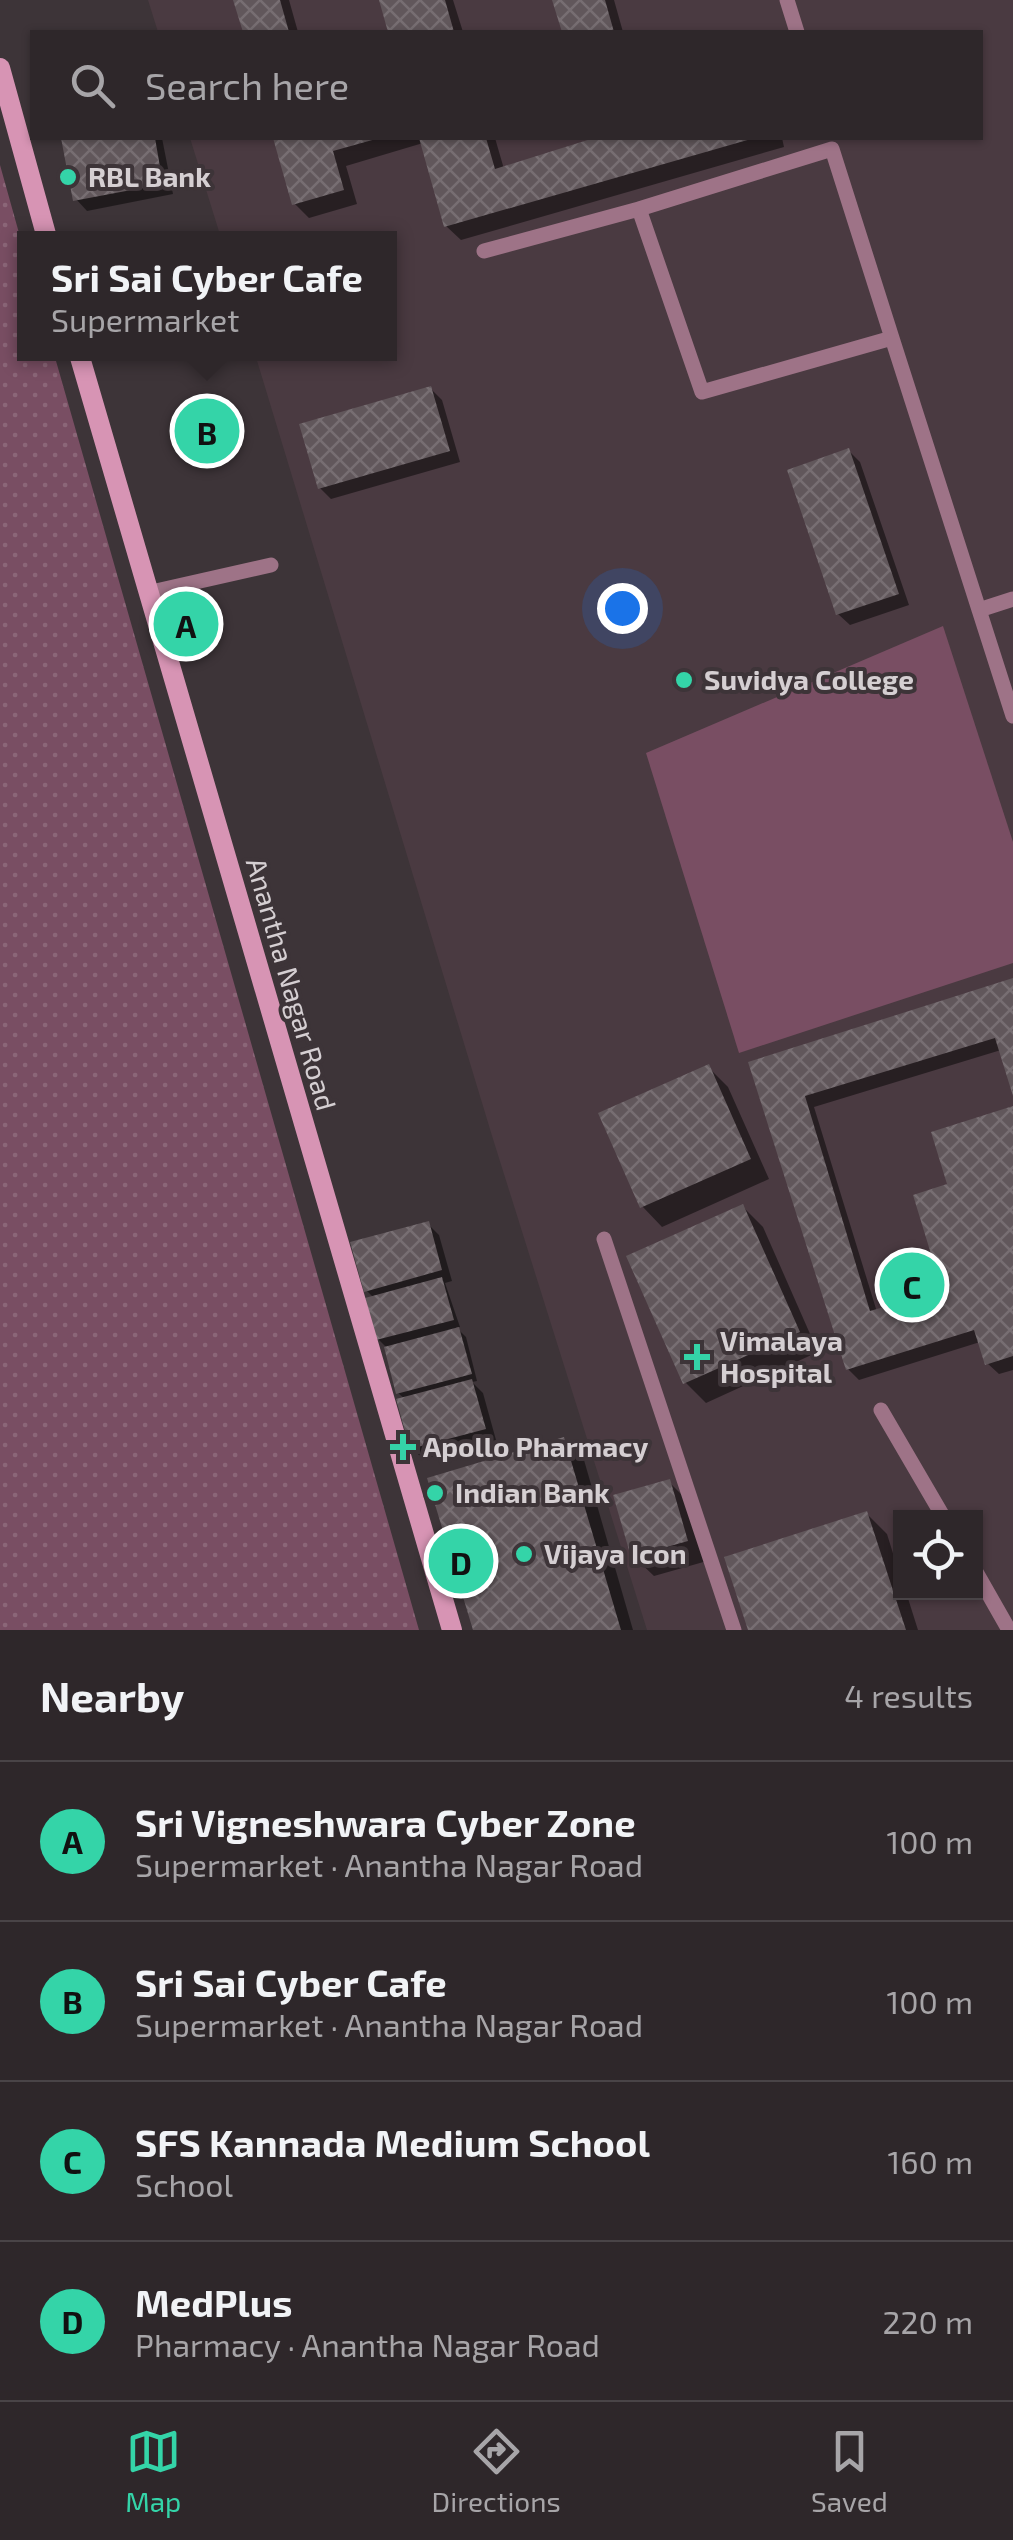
<!DOCTYPE html>
<meta charset="utf-8">
<style>
:root{--surface:#2e272a;--page:#362f32;--text:#f1f3f6;--muted:#a7a5a8;--line:#494447;--accent:#34d4a8}
body{margin:0;font-family:"Exo 2",sans-serif;background:var(--page);color:var(--text)}
.controls{position:absolute;right:30px;bottom:30px;display:grid;overflow:hidden;border-radius:0px;box-shadow:0 2px 8px #0004}
.controls button{width:90px;height:90px;display:grid;place-items:center;padding:0;border:0;border-bottom:2px solid var(--line);background:var(--surface);color:var(--text);font:50px sans-serif}
.you{position:absolute;left:622px;top:608px;width:35px;height:35px;margin:-25px;border:8px solid #fff;border-radius:50%;background:#1a73e8;box-shadow:0 0 0 15px #1a73e833}
.badge{display:grid;place-items:center;width:65px;height:65px;border-radius:50%;background:var(--accent);color:#111;font-size:32px;font-weight:700}
.pin{position:absolute;translate:-50% -50%;border:5px solid #fff;box-shadow:0 2px 10px #0006}
.popup{position:absolute;left:17px;top:231px;width:380px;height:130px;box-sizing:border-box;display:grid;place-content:center;border-radius:0px;background:var(--surface);filter:drop-shadow(0 2px 8px #0005);font-size:32px;white-space:nowrap;color:var(--muted)}
.popup b{font-size:38px;color:var(--text)}
.popup::after{content:'';position:absolute;left:50%;top:100%;margin-left:-20px;border:20px solid transparent;border-top-color:var(--surface)}
.list{margin:0;padding:0;list-style:none}
h2{display:flex;justify-content:space-between;align-items:center;height:130px;margin:0;padding:0 40px;font-size:42px}
h2 small{font-size:32px;font-weight:400;color:var(--muted)}
.list li{display:grid;grid-template-columns:65px 1fr auto;gap:30px;align-items:center;box-sizing:border-box;height:160px;padding:0 40px;border-top:2px solid var(--line)}
.list b{display:block;font-size:38px;white-space:nowrap}
.list p{margin:0;font-size:32px;white-space:nowrap;color:var(--muted)}
.list em{font-size:32px;font-style:normal;color:var(--muted)}
.icon{flex:none;width:55px;height:55px;fill:none;stroke:currentColor;stroke-width:2;stroke-linecap:round;stroke-linejoin:round}
.map{position:relative;flex:none;width:1013px;height:1630px;overflow:hidden}
.search{position:absolute;background:var(--surface);box-shadow:0 2px 8px #0004;left:30px;right:30px;top:30px;height:110px;display:flex;align-items:center;gap:25px;box-sizing:border-box;padding:0 35px;border-radius:0px;color:var(--muted);font-size:38px}
.sheet{height:770px;background:var(--surface)}
nav{display:flex;justify-content:space-around;align-items:center;box-sizing:border-box;height:140px;border-top:2px solid var(--line);background:var(--surface);font-size:28px;color:var(--muted)}
nav a{display:grid;justify-items:center;gap:5px}
nav .on{color:var(--accent)}
.map>svg:first-child{display:block}
</style>
<div class="map">
<svg width="1013" height="1630" viewBox="0 0 1013 1630">
<defs>
<pattern id="grass-dots" width="8" height="8" patternUnits="userSpaceOnUse" patternTransform="scale(2.5)"><rect width="8" height="8" fill="#794e63"/><path d="M2 2h.1M6 6h.1" fill="none" stroke="#8b6678" stroke-width="1.8" stroke-linecap="round"/></pattern>
<pattern id="building-cross-hatch" width="8" height="8" patternUnits="userSpaceOnUse" patternTransform="scale(2.5)"><rect width="8" height="8" fill="#61575b"/><path d="M0 0l8 8M0 8l8-8" fill="none" stroke="#776e72"/></pattern>
</defs>
<rect width="100%" height="100%" fill="#3d3438"/>
<path fill="#4a3a41" fill-rule="evenodd" d="M148,0H1013V1630H647L493,1139L255,354H390V238H221L190,138H980V32H158ZM900,1518H976V1592H900Z"/>
<path fill="url(#grass-dots)" d="M0,165L24,251V354H54L419,1630H0Z"/>
<path fill="#794e63" d="M943,626L1013,842V963L739,1053L646,753Z"/>
<path fill="#0007" d="M236,0H289L298,32H245Z
M381,0H453L463,32H391Z
M555,0H614L623,32H565Z
M64,138H162L173,194L87,211L76,199Z
M276,138H495L504,169L597,140L596,138H782L784,147L461,240L446,226L423,143L346,166L357,204L309,218L295,204Z
M430,388L442,400L460,462L331,499L320,488Z
M849,451L860,462L909,605L850,625L838,614Z
M1013,981V1090L1001,1050L814,1107L877,1312L945,1291L950,1185L1013,1109V1370L999,1374L987,1363L980,1342L859,1380L848,1369L752,1063Z
M708,1067L728,1087L769,1179L662,1227L642,1206Z
M743,1207L763,1227L818,1352L706,1403L685,1382Z
M428,1224L439,1235L452,1281L445,1283L460,1327H456L466,1337L477,1381L472,1382L483,1393L496,1440L423,1459L412,1448L405,1399L398,1393L386,1347L378,1339L374,1298L366,1290Z
M563,1440L584,1460L633,1630H476Z
M669,1482L689,1502L707,1561L654,1576L633,1556Z
M867,1514L887,1534L900,1576V1592H906L918,1630H751Z"/>
<path fill="url(#building-cross-hatch)" d="M233,0H280L289,32H243Z
M379,0H445L454,32H388Z
M552,0H605L614,32H562Z
M61,138H155L163,184L73,201Z
M273,138H376V139L333,151L344,190L292,205Z
M419,138H486L495,169L594,138L751,139L444,227Z
M431,386L450,451L318,489L299,424Z
M849,448L899,594L836,615L787,470Z
M1013,978V1096L995,1038L805,1096L870,1311L942,1290L913,1195L947,1184L931,1132L1013,1106V1356L985,1365L974,1330L846,1370L748,1062Z
M709,1064L751,1159L640,1208L598,1113Z
M743,1204L800,1332L683,1384L626,1256Z
M429,1221L442,1270L364,1292L350,1242Z
M442,1277L454,1320L376,1340L365,1298Z
M459,1327L472,1374L396,1394L384,1347Z
M472,1379L486,1429L410,1449L396,1399Z
M564,1437L621,1630H473L427,1478Z
M670,1479L688,1541L631,1557L613,1495Z
M867,1511L906,1630H748L724,1557Z"/>
<g fill="none" stroke-linecap="round" stroke-linejoin="round">
<path stroke="#9e7387" stroke-width="15" d="M787,0L797,32
M639,209L832,149L892,338
M484,251L639,209L702,392L892,338L1013,716
M147,593L271,565
M979,610L1013,599
M604,1239L734,1630
M881,1410L944,1518
M976,1572L1009,1630"/>
<path stroke="#d794b4" stroke-width="20" d="M0,68L47,238
M79,354L452,1630"/>
</g>
<g fill="#34d4a8" stroke="#3d3438" stroke-width="4">
<circle cx="68" cy="177" r="10"/>
<circle cx="684" cy="680" r="10"/>
<path d="M692 1342h10v10h10v10h-10v10h-10v-10h-10v-10h10z"/>
<path d="M398 1432h10v10h10v10h-10v10h-10v-10h-10v-10h10z"/>
<circle cx="435" cy="1493" r="10"/>
<circle cx="524" cy="1554" r="10"/>
</g>
<g text-anchor="middle" stroke-width="8" stroke-linejoin="round" paint-order="stroke">
<g font-size="28" font-weight="bold" fill="#d5cfd2" stroke="#3d3438" text-anchor="start">
<text x="88" y="187">RBL Bank</text>
<text x="704" y="690">Suvidya College</text>
<text x="720" y="1351">Vimalaya<tspan x="720" dy="32">Hospital</tspan></text>
<text x="423" y="1457">Apollo Pharmacy</text>
<text x="455" y="1503">Indian Bank</text>
<text x="544" y="1564">Vijaya Icon</text>
</g>
<g font-size="28" fill="#d5cfd2" stroke="#3d3438">
<text transform="translate(291 984) rotate(74)" y="10">Anantha Nagar Road</text>
</g>
</g>
</svg>
<div class="controls">
<button><svg class="icon" aria-label="locate" viewBox="0 0 24 24"><circle cx="12" cy="12" r="6"/><path d="M12 2v4M12 18v4M2 12h4M18 12h4"/></svg></button>
</div>
<div class="you"></div>
<div class="pin badge" style="left:186px;top:624px">A</div>
<div class="pin badge" style="left:207px;top:431px">B</div>
<div class="popup"><b>Sri Sai Cyber Cafe</b>Supermarket</div>
<div class="pin badge" style="left:912px;top:1285px">C</div>
<div class="pin badge" style="left:461px;top:1561px">D</div>
<div class="search"><svg class="icon" aria-label="search" viewBox="0 0 24 24"><circle cx="10" cy="10" r="6"/><path d="M15 15l6 6"/></svg>Search here</div>
</div>
<section class="sheet">
<h2>Nearby<small>4 results</small></h2>
<ul class="list">
<li><span class="badge">A</span><div><b>Sri Vigneshwara Cyber Zone</b><p>Supermarket · Anantha Nagar Road</p></div><em>100 m</em></li>
<li><span class="badge">B</span><div><b>Sri Sai Cyber Cafe</b><p>Supermarket · Anantha Nagar Road</p></div><em>100 m</em></li>
<li><span class="badge">C</span><div><b>SFS Kannada Medium School</b><p>School</p></div><em>160 m</em></li>
<li><span class="badge">D</span><div><b>MedPlus</b><p>Pharmacy · Anantha Nagar Road</p></div><em>220 m</em></li>
</ul>
</section>
<nav>
<a class="on"><svg class="icon" aria-label="map" viewBox="0 0 24 24"><path d="M3 6l6-2 6 2 6-2v14l-6 2-6-2-6 2zM9 4v14M15 6v14"/></svg>Map</a>
<a><svg class="icon" aria-label="directions" viewBox="0 0 24 24"><path d="M12 3l9 9-9 9-9-9zM9 14v-3h6M13 9l2 2-2 2"/></svg>Directions</a>
<a><svg class="icon" aria-label="saved" viewBox="0 0 24 24"><path d="M7 4h10v16l-5-4-5 4z"/></svg>Saved</a>
</nav>
